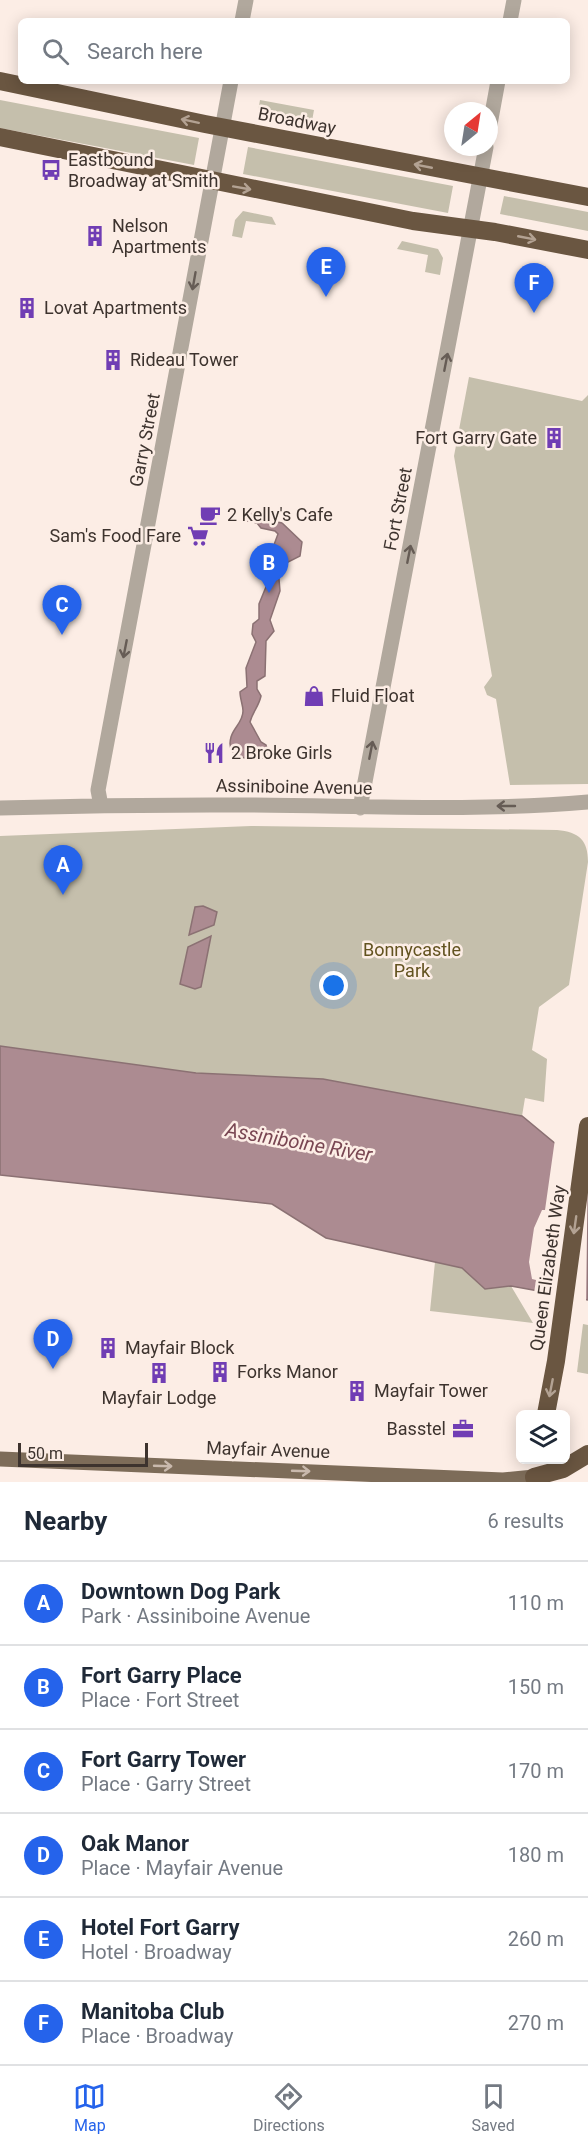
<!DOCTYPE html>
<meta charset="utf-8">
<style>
:root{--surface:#fff;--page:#f6f6f7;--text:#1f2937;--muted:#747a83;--line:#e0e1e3;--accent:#2563eb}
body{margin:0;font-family:Roboto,sans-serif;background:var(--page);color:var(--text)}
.controls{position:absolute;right:18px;bottom:18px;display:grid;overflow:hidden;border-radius:9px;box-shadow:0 3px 15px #0003}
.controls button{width:54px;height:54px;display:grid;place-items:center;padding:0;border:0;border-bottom:2px solid var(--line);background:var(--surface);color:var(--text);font:30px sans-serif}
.compass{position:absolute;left:444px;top:102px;width:54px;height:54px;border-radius:50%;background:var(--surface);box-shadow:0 3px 15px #0003;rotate:30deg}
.scale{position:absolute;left:18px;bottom:15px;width:130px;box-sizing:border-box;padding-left:6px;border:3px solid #3d332e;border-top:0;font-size:16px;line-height:21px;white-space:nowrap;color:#3d332e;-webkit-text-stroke:4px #fcede5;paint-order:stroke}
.you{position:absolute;left:334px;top:986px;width:21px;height:21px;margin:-15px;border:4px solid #fff;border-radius:50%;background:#1a73e8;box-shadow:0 0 0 9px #1a73e833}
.badge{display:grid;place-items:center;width:39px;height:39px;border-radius:50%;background:var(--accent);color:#fff;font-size:20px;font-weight:700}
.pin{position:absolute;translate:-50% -50px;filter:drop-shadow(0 2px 3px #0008)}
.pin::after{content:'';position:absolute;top:32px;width:21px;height:18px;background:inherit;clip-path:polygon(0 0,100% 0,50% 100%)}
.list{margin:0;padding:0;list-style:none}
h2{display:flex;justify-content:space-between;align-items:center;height:78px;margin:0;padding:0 24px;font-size:26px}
h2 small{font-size:20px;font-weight:400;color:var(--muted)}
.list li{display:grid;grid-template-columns:39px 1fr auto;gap:18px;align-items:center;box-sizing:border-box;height:84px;padding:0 24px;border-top:2px solid var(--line)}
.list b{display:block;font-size:22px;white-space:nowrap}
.list p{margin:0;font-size:20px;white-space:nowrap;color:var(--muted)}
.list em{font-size:20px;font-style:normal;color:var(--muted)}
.icon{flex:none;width:33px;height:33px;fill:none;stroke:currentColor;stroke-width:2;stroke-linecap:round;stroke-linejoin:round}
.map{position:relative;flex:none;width:588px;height:1482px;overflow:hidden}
.search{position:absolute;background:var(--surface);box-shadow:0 3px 15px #0003;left:18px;right:18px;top:18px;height:66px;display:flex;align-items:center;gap:15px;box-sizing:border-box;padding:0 21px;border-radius:9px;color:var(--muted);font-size:22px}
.sheet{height:582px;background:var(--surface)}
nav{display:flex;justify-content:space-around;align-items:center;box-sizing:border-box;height:84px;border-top:2px solid var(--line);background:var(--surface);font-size:16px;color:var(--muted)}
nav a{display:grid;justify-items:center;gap:3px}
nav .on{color:var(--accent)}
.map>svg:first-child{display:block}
</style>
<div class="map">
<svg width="588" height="1482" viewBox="0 0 588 1482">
<rect width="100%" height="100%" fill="#fcede5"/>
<path fill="#c5bfac" d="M0,100L199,138L194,165L0,128Z
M260,100L314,110L312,121L258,111Z
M248,147L453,186L448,213L243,174Z
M504,196L588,212V231L500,214Z
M243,211L272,217L276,225L246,221L242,238L232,236L235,220Z
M402,241L438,249L443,258L440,275L425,272L428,255L397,249Z
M469,377L582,401L588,395V784L510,785L496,699L487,695L484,687L492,676L454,456Z
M251,826L557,830C579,832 588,840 588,862L569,985L539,1007L532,1050L547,1059L544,1102L525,1098L522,1116L323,1079L196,1073L0,1046V836Z
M435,1262L463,1268L485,1289L511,1286L533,1323L430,1311Z
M583,1324L588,1325V1374L577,1372Z"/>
<path fill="#ac8b91" stroke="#8b7173" stroke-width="1.5" d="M249,510L263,512L267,520L282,523L302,542L300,556L286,563L281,570L279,579L280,591L270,620L274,631L266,641L265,676L257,681V689L261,696C259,706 253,711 250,722L261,742L266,745L268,752L263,758C249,760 225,759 231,737C234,727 243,722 243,711C243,705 240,699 240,692L247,687L246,668L256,642L252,634L253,624L259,619V604L275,565L272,550L278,534L275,531L261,528L257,523L247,521Z
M203,906L217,912L214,925L189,935L195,907Z
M211,936L201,987L195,989L180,984L188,947Z
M0,1046L196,1073L323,1079L522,1116L568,1154L588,1162V1300L511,1286L485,1289L462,1268L326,1238L272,1204L0,1175Z"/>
<path fill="#fcede5" d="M555,1139L569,1151L588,1159L586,1303L534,1293L536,1280L532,1279L529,1262L534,1228L542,1210H545Z"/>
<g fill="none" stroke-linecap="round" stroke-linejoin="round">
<path stroke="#b1a89d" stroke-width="15" d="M242,21L246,0
M510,21L514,0
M489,130L498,81
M101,806L98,790L231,81
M0,808C70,806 140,805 210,805C336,804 462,813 588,802
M360,808L486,147"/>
<path stroke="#7d6c59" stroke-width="15" d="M0,1459L503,1480L534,1477"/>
<path stroke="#6a5641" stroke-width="18" d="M0,81L205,124L588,197
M0,137L413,221L495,232L588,250
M546,1414L556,1361L588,1126
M534,1477L563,1469L588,1454"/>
</g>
<defs><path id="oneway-shaft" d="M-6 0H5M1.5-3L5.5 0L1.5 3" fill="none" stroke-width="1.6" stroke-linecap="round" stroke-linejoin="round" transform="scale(1.5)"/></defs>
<g stroke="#b3a293">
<use href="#oneway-shaft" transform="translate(190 121) rotate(-168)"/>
<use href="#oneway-shaft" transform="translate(423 166) rotate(-169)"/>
<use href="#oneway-shaft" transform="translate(242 188) rotate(10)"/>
<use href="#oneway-shaft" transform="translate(527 238) rotate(11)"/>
<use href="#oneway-shaft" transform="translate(575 1225) rotate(98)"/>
<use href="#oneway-shaft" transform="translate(551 1388) rotate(101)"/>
</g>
<g stroke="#665c55">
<use href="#oneway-shaft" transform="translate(194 281) rotate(100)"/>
<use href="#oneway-shaft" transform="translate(446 362) rotate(-79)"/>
<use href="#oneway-shaft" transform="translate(409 554) rotate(-79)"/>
<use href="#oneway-shaft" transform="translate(125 649) rotate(101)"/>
<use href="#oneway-shaft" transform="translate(371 750) rotate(-79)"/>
<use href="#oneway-shaft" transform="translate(506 806) rotate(180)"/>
</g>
<g stroke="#c9b9ad">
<use href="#oneway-shaft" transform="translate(163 1466) rotate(2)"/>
<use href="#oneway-shaft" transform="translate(301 1471) rotate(2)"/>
</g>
<defs>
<symbol id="bus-bare" viewBox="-9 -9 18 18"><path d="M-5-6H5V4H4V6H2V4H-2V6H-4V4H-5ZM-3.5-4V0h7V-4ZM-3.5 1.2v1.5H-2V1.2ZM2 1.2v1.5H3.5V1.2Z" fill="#703db4" stroke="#fcede5" stroke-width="2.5" paint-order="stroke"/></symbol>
<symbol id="building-bare" viewBox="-9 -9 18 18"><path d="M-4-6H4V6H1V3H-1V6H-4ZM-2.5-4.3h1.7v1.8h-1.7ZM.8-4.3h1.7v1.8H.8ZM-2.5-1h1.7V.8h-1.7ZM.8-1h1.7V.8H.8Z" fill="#703db4" stroke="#fcede5" stroke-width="2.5" paint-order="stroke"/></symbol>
<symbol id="cafe-bare" viewBox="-9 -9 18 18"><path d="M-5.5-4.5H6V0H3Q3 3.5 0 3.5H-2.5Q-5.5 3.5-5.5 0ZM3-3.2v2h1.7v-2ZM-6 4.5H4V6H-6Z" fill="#703db4" stroke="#fcede5" stroke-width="2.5" paint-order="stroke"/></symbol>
<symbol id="supermarket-bare" viewBox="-9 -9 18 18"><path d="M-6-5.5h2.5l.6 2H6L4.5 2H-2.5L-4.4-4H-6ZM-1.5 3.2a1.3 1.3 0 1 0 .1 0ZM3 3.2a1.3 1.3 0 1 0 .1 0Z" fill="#703db4" stroke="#fcede5" stroke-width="2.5" paint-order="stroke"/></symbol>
<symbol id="shop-bare" viewBox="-9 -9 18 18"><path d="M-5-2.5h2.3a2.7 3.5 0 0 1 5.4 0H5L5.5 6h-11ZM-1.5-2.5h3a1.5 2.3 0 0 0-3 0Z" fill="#703db4" stroke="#fcede5" stroke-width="2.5" paint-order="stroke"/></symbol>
<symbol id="restaurant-bare" viewBox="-9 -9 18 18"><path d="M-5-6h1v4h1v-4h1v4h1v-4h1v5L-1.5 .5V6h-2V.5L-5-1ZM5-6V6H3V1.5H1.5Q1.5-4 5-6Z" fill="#703db4" stroke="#fcede5" stroke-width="2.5" paint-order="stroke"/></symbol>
<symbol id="office-bare" viewBox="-9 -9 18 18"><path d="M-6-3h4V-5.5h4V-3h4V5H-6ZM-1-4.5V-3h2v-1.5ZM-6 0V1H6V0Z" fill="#703db4" stroke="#fcede5" stroke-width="2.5" paint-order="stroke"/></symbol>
</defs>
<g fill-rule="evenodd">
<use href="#bus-bare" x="36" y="155" width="30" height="30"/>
<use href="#building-bare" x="80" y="221" width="30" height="30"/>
<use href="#building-bare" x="12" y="293" width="30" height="30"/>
<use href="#building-bare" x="98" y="345" width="30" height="30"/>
<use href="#building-bare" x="539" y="423" width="30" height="30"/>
<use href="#cafe-bare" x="195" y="500" width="30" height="30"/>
<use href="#supermarket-bare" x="183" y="521" width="30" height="30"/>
<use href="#shop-bare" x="299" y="681" width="30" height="30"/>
<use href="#restaurant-bare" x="199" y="738" width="30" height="30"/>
<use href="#building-bare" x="93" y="1333" width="30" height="30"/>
<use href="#building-bare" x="205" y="1357" width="30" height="30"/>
<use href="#building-bare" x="144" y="1358" width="30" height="30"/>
<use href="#building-bare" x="342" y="1376" width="30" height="30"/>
<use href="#office-bare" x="448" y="1414" width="30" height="30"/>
</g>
<g text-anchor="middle" stroke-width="5" stroke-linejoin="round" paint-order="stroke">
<g font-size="18" fill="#3d332e" stroke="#fcede5">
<text transform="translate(297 121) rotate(11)" y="6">Broadway</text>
<text transform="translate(145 440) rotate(-79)" y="6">Garry Street</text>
<text transform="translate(398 509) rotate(-79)" y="6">Fort Street</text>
<text transform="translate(294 787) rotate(1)" y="6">Assiniboine Avenue</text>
<text transform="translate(548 1268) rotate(-82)" y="6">Queen Elizabeth Way</text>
<text transform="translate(268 1450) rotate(2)" y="6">Mayfair Avenue</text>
</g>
<g font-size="18" fill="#3d332e" stroke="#fcede5" text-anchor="start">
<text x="68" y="166">Eastbound<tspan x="68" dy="21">Broadway at Smith</tspan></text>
<text x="112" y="232">Nelson<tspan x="112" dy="21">Apartments</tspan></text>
<text x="44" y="314">Lovat Apartments</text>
<text x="130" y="366">Rideau Tower</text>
<text x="537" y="444" text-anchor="end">Fort Garry Gate</text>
<text x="227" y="521">2 Kelly's Cafe</text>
<text x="181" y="542" text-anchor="end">Sam's Food Fare</text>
<text x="331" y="702">Fluid Float</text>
<text x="231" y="759">2 Broke Girls</text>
<text x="125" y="1354">Mayfair Block</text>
<text x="237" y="1378">Forks Manor</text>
<text x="374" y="1397">Mayfair Tower</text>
<text x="159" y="1404" text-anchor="middle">Mayfair Lodge</text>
<text x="446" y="1435" text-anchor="end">Basstel</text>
</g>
<g font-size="18" fill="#62521f" stroke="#fcede5">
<text x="412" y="956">Bonnycastle<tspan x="412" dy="21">Park</tspan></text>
</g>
<g font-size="20" font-style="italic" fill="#794652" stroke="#fcede5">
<text transform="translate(299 1142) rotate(10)" y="7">Assiniboine River</text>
</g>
</g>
</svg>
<div class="controls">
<button><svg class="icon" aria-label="layers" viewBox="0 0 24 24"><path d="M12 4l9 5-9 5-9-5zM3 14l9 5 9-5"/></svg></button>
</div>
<svg class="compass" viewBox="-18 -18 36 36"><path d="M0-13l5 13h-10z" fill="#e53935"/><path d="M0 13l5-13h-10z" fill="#747a83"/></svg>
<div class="scale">50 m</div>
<div class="you"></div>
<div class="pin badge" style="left:63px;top:895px">A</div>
<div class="pin badge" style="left:269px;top:593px">B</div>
<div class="pin badge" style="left:62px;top:635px">C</div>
<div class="pin badge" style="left:53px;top:1369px">D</div>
<div class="pin badge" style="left:326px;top:297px">E</div>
<div class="pin badge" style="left:534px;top:313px">F</div>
<div class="search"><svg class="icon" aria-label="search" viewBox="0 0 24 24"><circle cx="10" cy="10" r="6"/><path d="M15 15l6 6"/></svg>Search here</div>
</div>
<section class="sheet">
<h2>Nearby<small>6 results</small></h2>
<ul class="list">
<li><span class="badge">A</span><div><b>Downtown Dog Park</b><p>Park · Assiniboine Avenue</p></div><em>110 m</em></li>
<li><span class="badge">B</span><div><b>Fort Garry Place</b><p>Place · Fort Street</p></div><em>150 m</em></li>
<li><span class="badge">C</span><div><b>Fort Garry Tower</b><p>Place · Garry Street</p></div><em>170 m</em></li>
<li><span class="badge">D</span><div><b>Oak Manor</b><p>Place · Mayfair Avenue</p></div><em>180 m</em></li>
<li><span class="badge">E</span><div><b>Hotel Fort Garry</b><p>Hotel · Broadway</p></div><em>260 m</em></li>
<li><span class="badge">F</span><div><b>Manitoba Club</b><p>Place · Broadway</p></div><em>270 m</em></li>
</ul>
</section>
<nav>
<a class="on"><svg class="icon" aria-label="map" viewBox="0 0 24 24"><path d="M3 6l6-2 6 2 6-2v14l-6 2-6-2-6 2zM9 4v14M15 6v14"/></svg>Map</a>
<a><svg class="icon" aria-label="directions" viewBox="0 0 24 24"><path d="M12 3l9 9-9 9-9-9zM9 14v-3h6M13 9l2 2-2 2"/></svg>Directions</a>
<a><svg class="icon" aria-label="saved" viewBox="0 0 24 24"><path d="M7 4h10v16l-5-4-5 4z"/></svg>Saved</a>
</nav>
